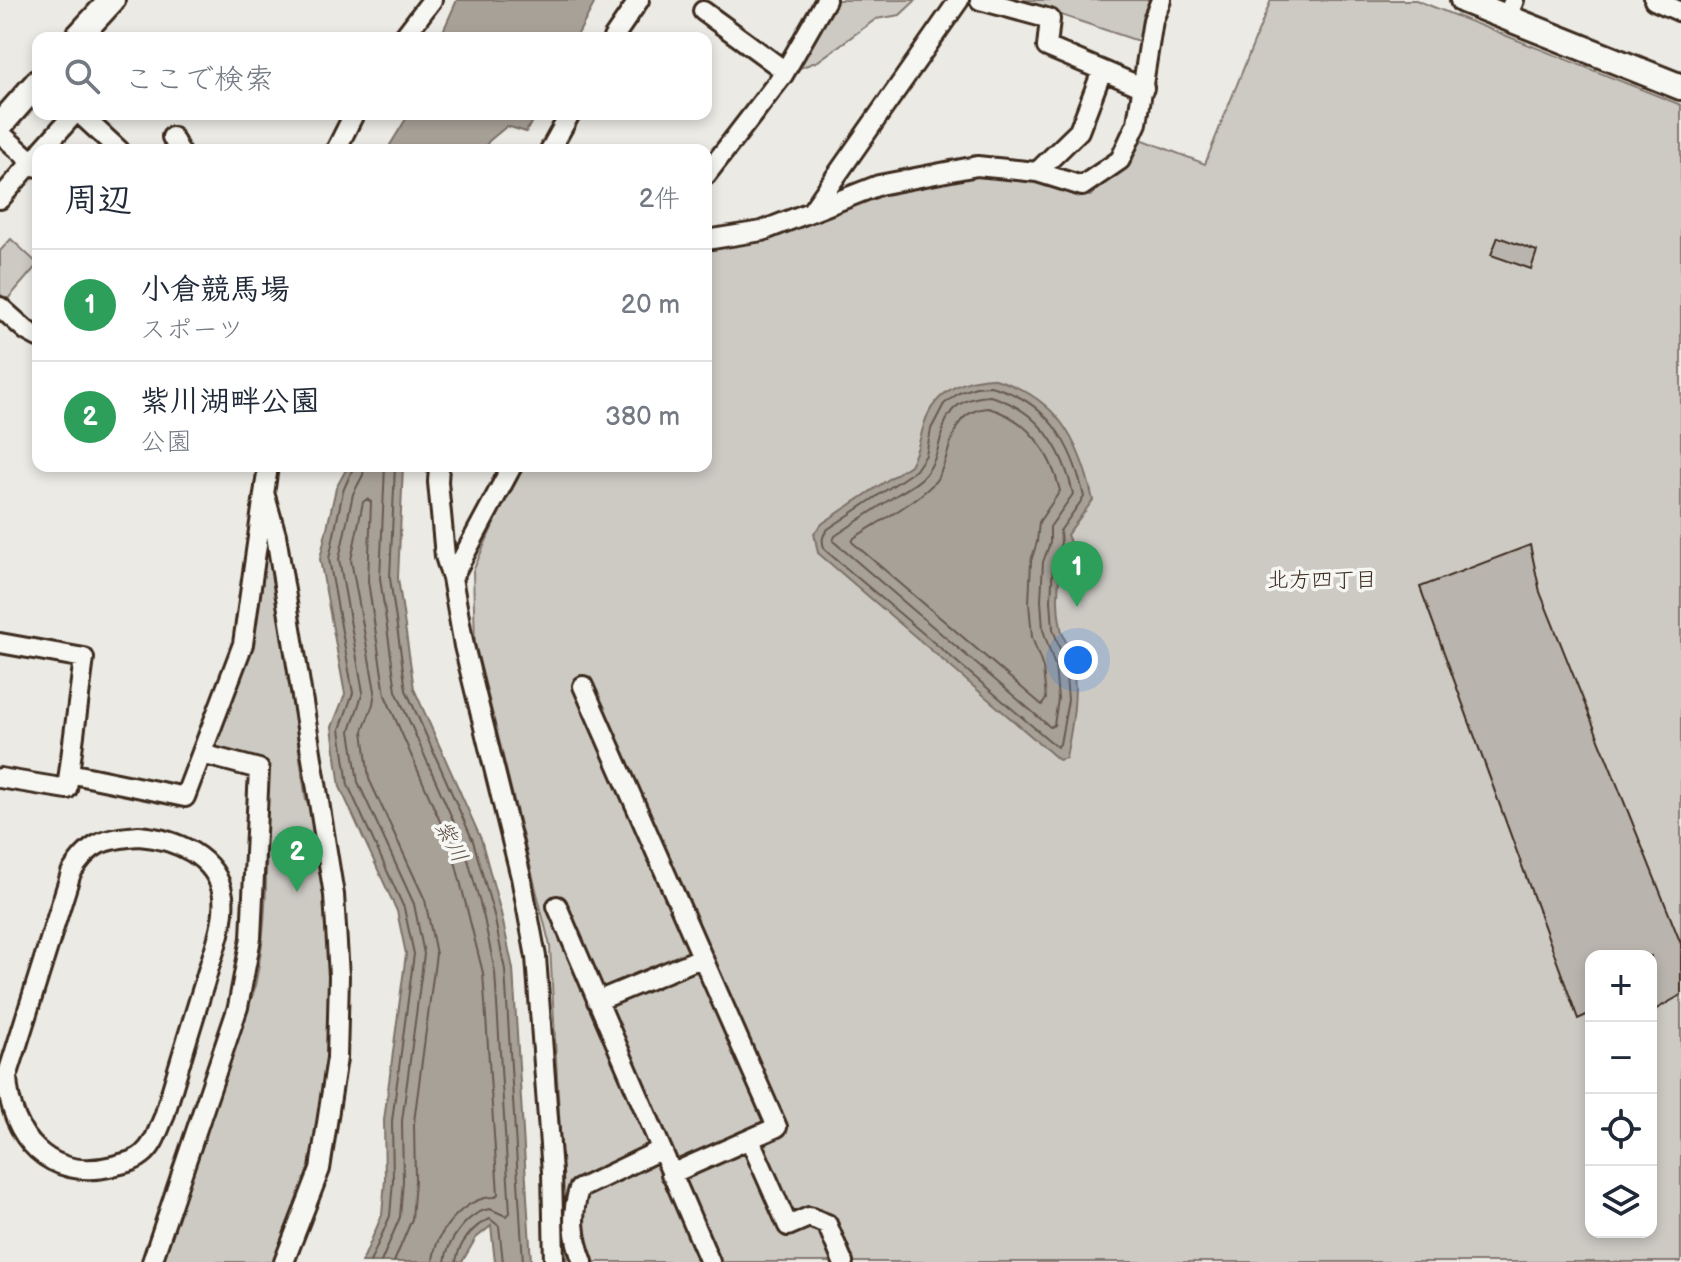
<!DOCTYPE html>
<html lang="ja">
<meta charset="utf-8">
<style>
:root{--surface:#fff;--page:#f6f6f7;--text:#1f2937;--muted:#747a83;--line:#e0e1e3;--accent:#d1495b}
body{margin:0;font-family:"Balsamiq Sans","Klee One",sans-serif;background:var(--page);color:var(--text)}
.controls{position:absolute;right:24px;bottom:24px;display:grid;overflow:hidden;border-radius:16px;box-shadow:0 4px 12px #0003}
.controls button{width:72px;height:72px;display:grid;place-items:center;padding:0;border:0;border-bottom:2px solid var(--line);background:var(--surface);color:var(--text);font:40px sans-serif}
.you{position:absolute;left:1078px;top:660px;width:28px;height:28px;margin:-20px;border:6px solid #fff;border-radius:50%;background:#1a73e8;box-shadow:0 0 0 12px #1a73e833}
.badge{display:grid;place-items:center;width:52px;height:52px;border-radius:50%;background:var(--accent);color:#fff;font-size:26px;font-weight:700}
.pin{position:absolute;translate:-50% -66px;filter:drop-shadow(0 2px 4px #0008)}
.pin::after{content:'';position:absolute;top:42px;width:28px;height:24px;background:inherit;clip-path:polygon(0 0,100% 0,50% 100%)}
.list{margin:0;padding:0;list-style:none}
h2{display:flex;justify-content:space-between;align-items:center;height:104px;margin:0;padding:0 32px;font-size:34px}
h2 small{font-size:26px;font-weight:400;color:var(--muted)}
.list li{display:grid;grid-template-columns:52px 1fr auto;gap:24px;align-items:center;box-sizing:border-box;height:112px;padding:0 32px;border-top:2px solid var(--line)}
.list b{display:block;font-size:30px;white-space:nowrap}
.list p{margin:0;font-size:26px;white-space:nowrap;color:var(--muted)}
.list em{font-size:26px;font-style:normal;color:var(--muted)}
.icon{flex:none;width:44px;height:44px;fill:none;stroke:currentColor;stroke-width:2;stroke-linecap:round;stroke-linejoin:round}
.map{position:relative;flex:none;width:1681px;height:1262px;overflow:hidden}
.search{position:absolute;background:var(--surface);box-shadow:0 4px 12px #0003;left:32px;top:32px;width:680px;height:88px;display:flex;align-items:center;gap:20px;box-sizing:border-box;padding:0 28px;border-radius:16px;color:var(--muted);font-size:30px}
.panel{position:absolute;background:var(--surface);box-shadow:0 4px 12px #0003;left:32px;top:144px;width:680px;height:328px;border-radius:16px}
.map>svg:first-child{display:block}
</style>
<div class="map">
<svg width="1681" height="1262" viewBox="0 0 1681 1262">
<rect width="100%" height="100%" fill="#ebeae5"/>
<filter id="ink" filterUnits="userSpaceOnUse"><feTurbulence type="fractalNoise" baseFrequency=".0125" numOctaves="2"/><feDisplacementMap in="SourceGraphic" scale="16" xChannelSelector="R" yChannelSelector="G"/><feConvolveMatrix kernelMatrix="1 2 1 2 8 2 1 2 1" color-interpolation-filters="sRGB"/></filter>
<g filter="url(#ink)">
<path fill="#cdcac4" stroke="#847a71" stroke-width="2" fill-rule="evenodd" d="M836,0H916L900,15L876,19L818,61L792,71Z
M1003,0H1155L1144,43L1058,14Z
M1271,0H1416L1681,105V1262H567L550,946L475,643L473,571L506,496L522,466H706V247L870,195L974,172L1024,175L1090,196L1125,165L1141,139L1205,164ZM1591,956H1651V1232H1591Z
M11,239L38,264L7,300L0,294V251Z
M268,526L306,801L313,807L329,901L332,1014L329,1089L313,1170L279,1262H158L254,991C271,914 266,844 264,766L211,749Z"/>
<path fill="#a8a198" stroke="#7c7167" stroke-width="2" d="M457,0H596L576,38H440Z
M409,114H536L526,132L507,126L489,141L483,150H387Z
M992,378C1056,396 1079,438 1093,500L1067,535L1070,542C1058,569 1055,599 1061,628C1064,640 1071,652 1073,664C1078,696 1072,726 1066,758L1059,760L818,553L814,533L823,523L910,465C918,452 919,442 923,428C932,394 959,380 992,378Z
M348,466H403L398,578L414,689L481,839L501,913L513,969L531,1262H495L491,1226L476,1238L462,1262H362L382,1215L385,1180L384,1120L406,954L397,911L340,787L332,727L345,694L320,559L336,488Z"/>
<g fill="none" stroke-linecap="round" stroke-linejoin="round">
<path stroke="#675a4f" stroke-width="2" d="M990,386C1047,400 1072,443 1084,497L1060,531L1061,543L1053,563L1051,600L1053,629L1065,664L1068,700L1060,744L1057,747L825,550C821,541 822,536 828,529L916,470L926,455L931,429L944,404L959,393L976,387Z
M990,396C1038,409 1063,448 1073,494L1050,527V543L1043,562L1041,600L1043,630L1055,666L1058,699L1054,725L1050,727L833,541L835,536C856,522 877,508 898,494C907,489 918,483 924,476C952,444 928,400 990,396Z
M988,408C1028,418 1051,453 1060,491L1039,522L1037,542L1031,561L1029,603L1032,637L1043,668L1046,699L1042,705L852,542L854,538C875,524 924,498 937,479C954,452 947,411 988,408Z
M354,466L343,491L329,559L353,693L340,729L348,785L404,908L414,954L392,1121L393,1181L390,1216L370,1262
M364,466L363,475L353,494L339,559L363,692L350,731L358,782L414,904L424,954L402,1121L403,1181L400,1217L381,1262
M385,466L380,578L396,691L464,845L484,918L495,972L510,1213L506,1216L490,1209C468,1212 447,1241 445,1262
M395,466L390,578L406,690L473,841L494,915L505,970L523,1262
M394,1262L412,1219L415,1181L414,1122L436,954L425,900L369,779L363,731L373,704L375,691L351,560L363,502L367,499L371,502L368,581L385,695L452,849L483,973L498,1194L495,1197C464,1197 435,1232 433,1262
M456,1262C458,1245 473,1225 490,1219L499,1226L503,1262"/>
</g>
<path fill="#bab4ae" stroke="#3b2a1e" stroke-width="2" d="M1498,237L1537,251L1531,269L1491,255Z
M1530,545L1540,592L1681,944V995L1651,1012V956H1591V1013L1578,1019L1420,587Z"/>
<g fill="none" stroke-linecap="round" stroke-linejoin="round">
<defs>
<path id="minor" d="M980,0L1050,19L1047,47L1144,88
M1654,0L1681,12
M703,11L785,71
M1507,17L1514,0
M403,38L432,0
M613,38L639,0
M80,114L119,150
M0,133L38,167
M172,137L179,150
M42,150L74,114
M336,150L354,114
M550,150L570,114
M1037,172L1079,131L1102,71
M706,175L783,75L826,0
M0,199L38,155
M813,209L959,0
M706,240L762,231L879,185L977,166L1037,172L1082,186L1120,160L1137,123L1153,20L1161,0
M0,307L27,331L38,337
M439,466L438,482L445,556L452,578L464,646L521,877L536,957L552,1172L554,1262
M265,496L276,535L334,895L339,976L337,1058L320,1169L284,1262
M452,578L512,466
M0,643L84,658L67,789L0,778
M583,686L777,1127L671,1174
M69,773L185,797L243,644L268,466
M139,836C175,839 217,856 223,896C226,923 212,955 205,981C191,1026 177,1072 164,1117C158,1130 154,1146 142,1155C134,1162 123,1163 113,1166C50,1182 10,1137 7,1077L71,873C90,842 104,839 139,836Z
M557,906L710,1262
M597,1001L701,958
M750,1140L788,1226L809,1217L827,1224L843,1262
M152,1262L238,1007L251,938L259,769L202,754
M583,1262C573,1237 571,1215 579,1189L660,1150"/>
<path id="major" d="M1463,0L1681,87
M77,38L112,0
M0,125L38,82"/>
</defs>
<use href="#minor" stroke="#3b2a1e" stroke-width="24"/>
<use href="#major" stroke="#3b2a1e" stroke-width="30"/>
<use href="#minor" stroke="#f6f6f2" stroke-width="18"/>
<use href="#major" stroke="#f6f6f2" stroke-width="24"/>
</g>
</g>
<g text-anchor="middle" stroke-width="7" stroke-linejoin="round" paint-order="stroke">
<g font-size="22" fill="#3b2a1e" stroke="#f6f6f2">
<text x="1322" y="587">北方四丁目</text>
</g>
<g font-size="22" font-style="italic" fill="#615449" stroke="#f6f6f2">
<text transform="translate(452 841) rotate(62)" y="8">紫川</text>
</g>
</g>
</svg>
<div class="controls">
<button>+</button>
<button>−</button>
<button><svg class="icon" aria-label="locate" viewBox="0 0 24 24"><circle cx="12" cy="12" r="6"/><path d="M12 2v4M12 18v4M2 12h4M18 12h4"/></svg></button>
<button><svg class="icon" aria-label="layers" viewBox="0 0 24 24"><path d="M12 4l9 5-9 5-9-5zM3 14l9 5 9-5"/></svg></button>
</div>
<div class="you"></div>
<div class="pin badge" style="left:1077px;top:607px;background:#2e9e5b">1</div>
<div class="pin badge" style="left:297px;top:892px;background:#2e9e5b">2</div>
<div class="search"><svg class="icon" aria-label="search" viewBox="0 0 24 24"><circle cx="10" cy="10" r="6"/><path d="M15 15l6 6"/></svg>ここで検索</div>
<section class="panel">
<h2>周辺<small>2件</small></h2>
<ul class="list">
<li><span class="badge" style="background:#2e9e5b">1</span><div><b>小倉競馬場</b><p>スポーツ</p></div><em>20 m</em></li>
<li><span class="badge" style="background:#2e9e5b">2</span><div><b>紫川湖畔公園</b><p>公園</p></div><em>380 m</em></li>
</ul>
</section>
</div>
